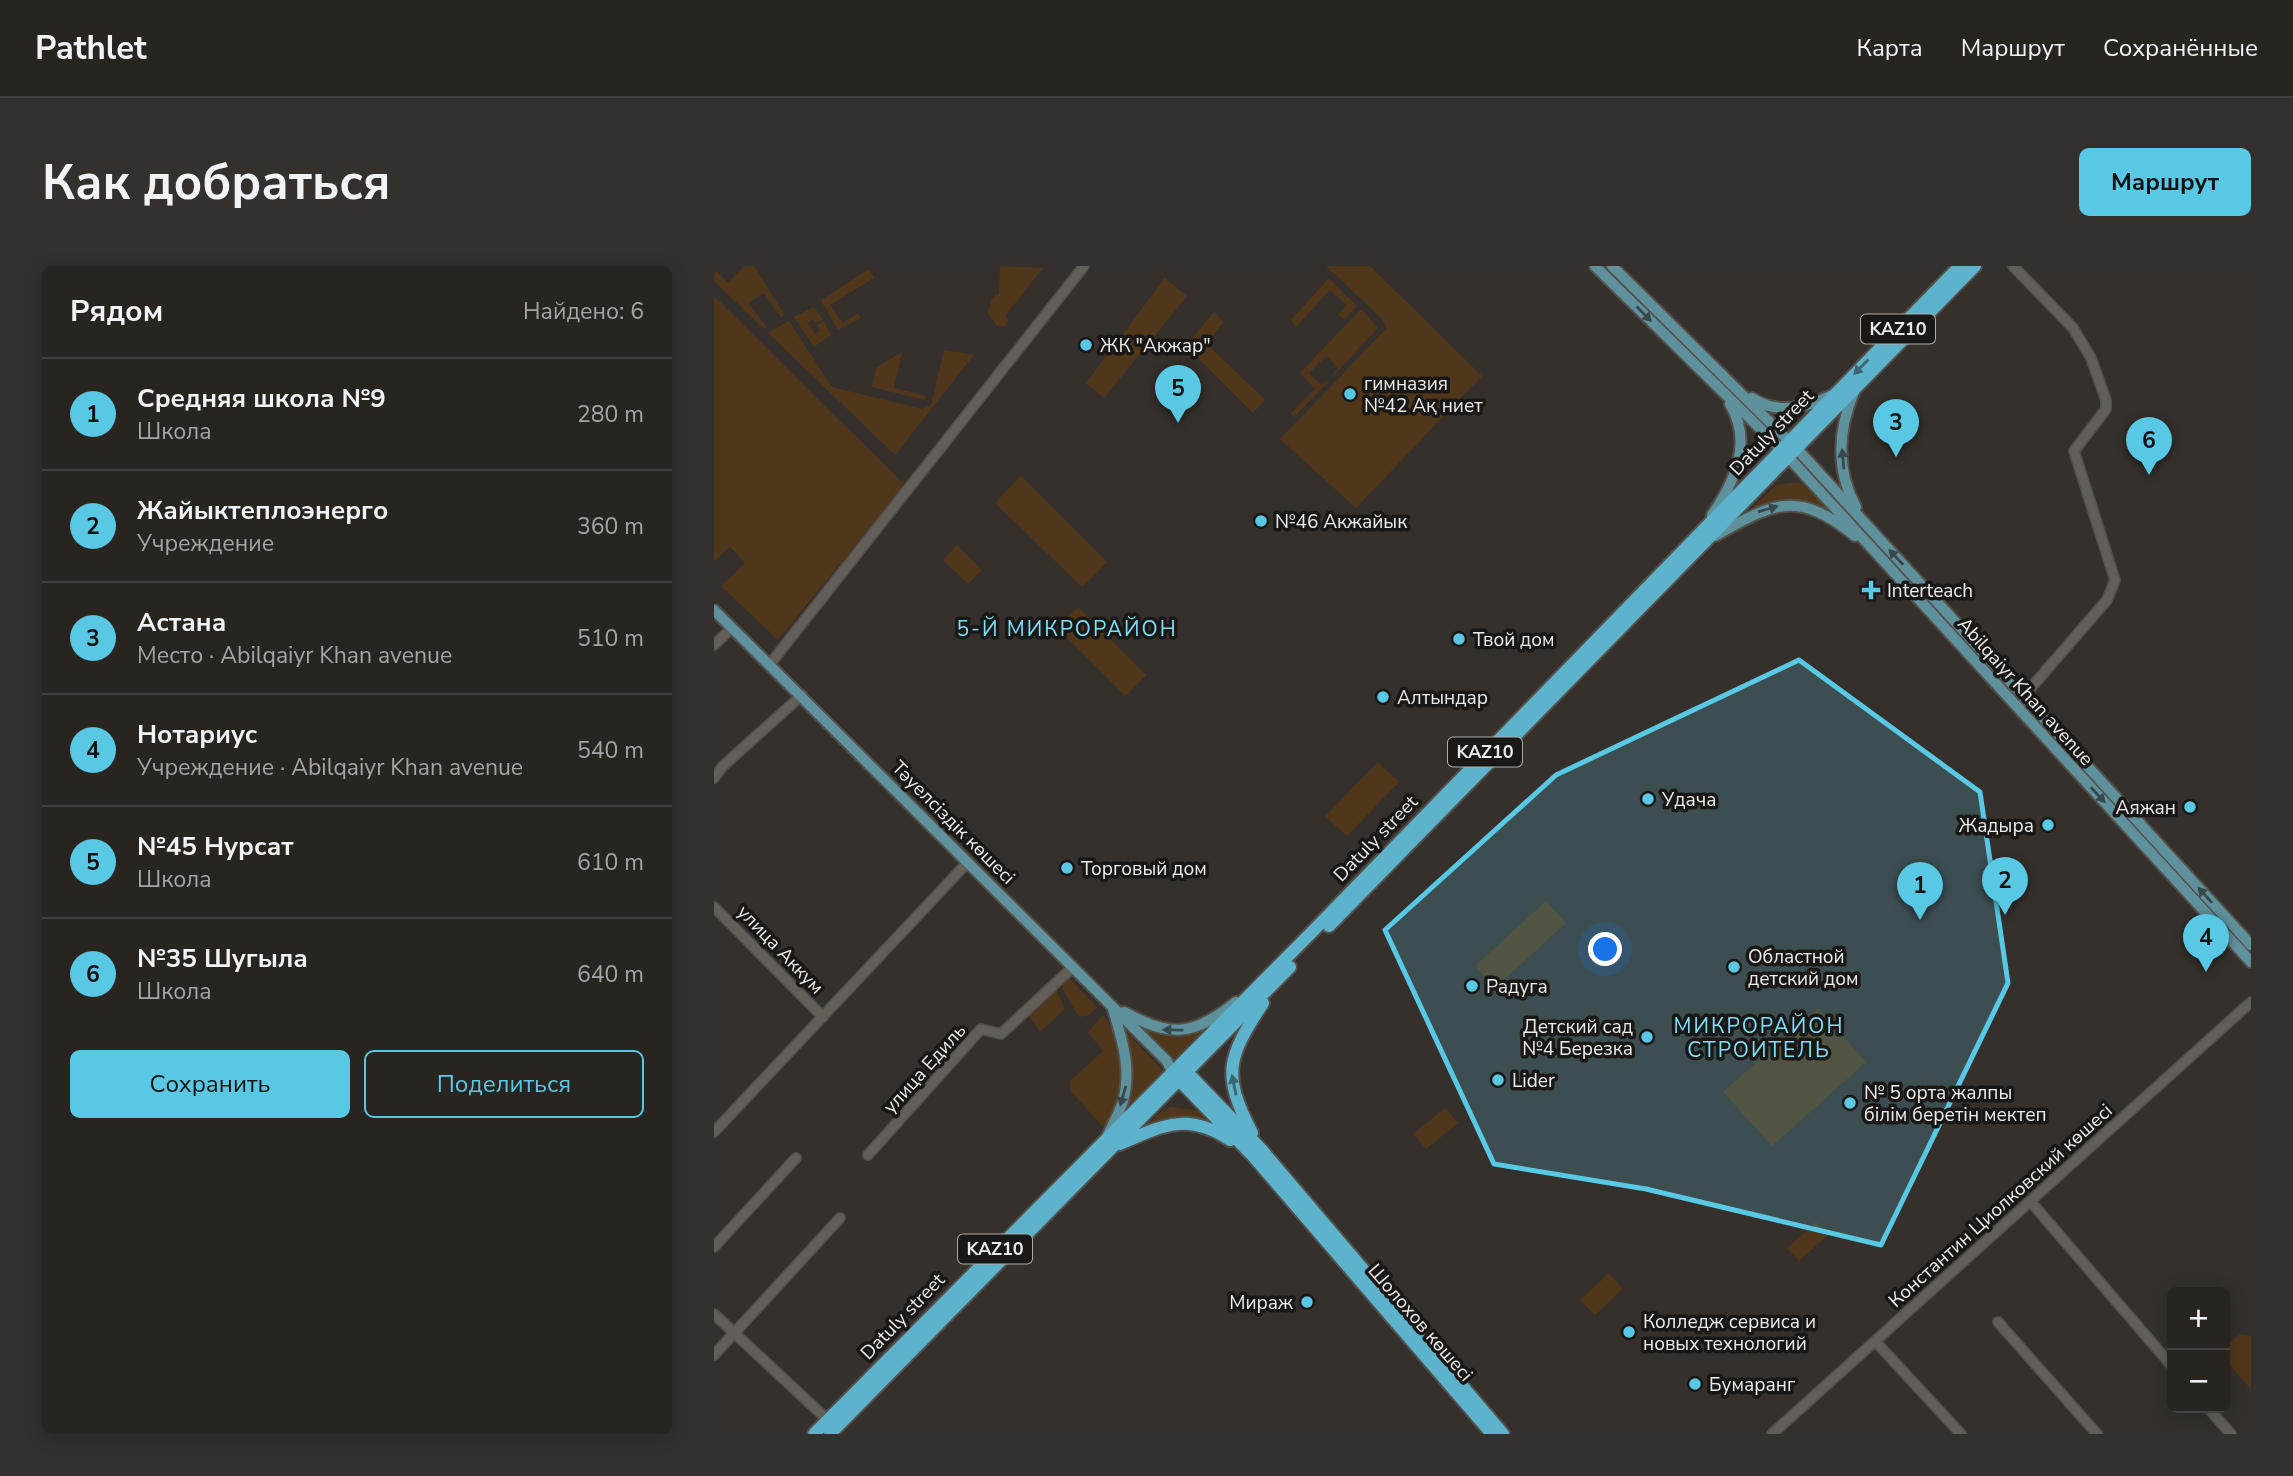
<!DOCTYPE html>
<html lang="ru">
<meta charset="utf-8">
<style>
:root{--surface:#282420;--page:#34302d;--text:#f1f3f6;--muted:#a5a4a5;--line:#44413e;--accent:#59c8e5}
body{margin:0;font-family:"Nunito Sans",sans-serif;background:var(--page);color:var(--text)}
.controls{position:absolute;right:21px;bottom:21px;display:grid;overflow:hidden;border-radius:10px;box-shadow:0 4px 18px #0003}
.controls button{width:63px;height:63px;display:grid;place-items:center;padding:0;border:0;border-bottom:2px solid var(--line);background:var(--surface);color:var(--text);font:35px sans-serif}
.you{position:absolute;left:892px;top:684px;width:24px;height:24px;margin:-18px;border:5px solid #fff;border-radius:50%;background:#1a73e8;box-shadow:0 0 0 10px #1a73e833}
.badge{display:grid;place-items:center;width:46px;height:46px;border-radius:50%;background:var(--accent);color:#111;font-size:23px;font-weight:700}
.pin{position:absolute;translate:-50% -58px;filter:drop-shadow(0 2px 4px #0008)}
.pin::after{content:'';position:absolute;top:37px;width:24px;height:21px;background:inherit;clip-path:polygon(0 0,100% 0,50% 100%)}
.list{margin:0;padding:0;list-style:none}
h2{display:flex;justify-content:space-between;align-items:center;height:91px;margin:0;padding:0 28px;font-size:30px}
h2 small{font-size:23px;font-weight:400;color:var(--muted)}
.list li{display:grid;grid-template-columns:46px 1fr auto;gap:21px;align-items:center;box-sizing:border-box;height:112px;padding:0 28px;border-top:2px solid var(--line)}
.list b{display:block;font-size:26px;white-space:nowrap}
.list p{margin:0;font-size:23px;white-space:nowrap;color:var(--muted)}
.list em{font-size:23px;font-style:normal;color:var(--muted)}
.actions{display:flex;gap:14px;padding:21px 28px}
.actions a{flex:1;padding:16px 0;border:2px solid var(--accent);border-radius:10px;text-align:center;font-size:24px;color:var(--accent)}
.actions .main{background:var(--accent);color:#111}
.map{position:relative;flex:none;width:1537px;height:1168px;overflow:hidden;border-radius:10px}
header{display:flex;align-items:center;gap:42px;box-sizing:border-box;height:98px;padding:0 35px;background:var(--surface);border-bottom:2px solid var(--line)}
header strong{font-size:33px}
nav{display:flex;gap:38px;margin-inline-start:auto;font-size:24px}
.intro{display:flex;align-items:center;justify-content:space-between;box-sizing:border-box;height:168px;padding:0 42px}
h1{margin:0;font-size:49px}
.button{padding:18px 32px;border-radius:10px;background:var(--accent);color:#111;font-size:24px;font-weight:700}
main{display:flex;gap:42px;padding:0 42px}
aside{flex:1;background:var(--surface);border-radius:10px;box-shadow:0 4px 18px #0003}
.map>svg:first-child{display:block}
</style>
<header>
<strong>Pathlet</strong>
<nav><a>Карта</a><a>Маршрут</a><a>Сохранённые</a></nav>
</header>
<div class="intro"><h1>Как добраться</h1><a class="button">Маршрут</a></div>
<main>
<aside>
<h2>Рядом<small>Найдено: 6</small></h2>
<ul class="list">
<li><span class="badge">1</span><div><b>Средняя школа №9</b><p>Школа</p></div><em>280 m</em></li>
<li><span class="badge">2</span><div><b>Жайыктеплоэнерго</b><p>Учреждение</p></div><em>360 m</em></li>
<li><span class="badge">3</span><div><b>Астана</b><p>Место · Abilqaiyr Khan avenue</p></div><em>510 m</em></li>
<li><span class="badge">4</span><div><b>Нотариус</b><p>Учреждение · Abilqaiyr Khan avenue</p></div><em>540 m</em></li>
<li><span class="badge">5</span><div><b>№45 Нурсат</b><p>Школа</p></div><em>610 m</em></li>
<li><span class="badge">6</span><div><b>№35 Шугыла</b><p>Школа</p></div><em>640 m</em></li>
</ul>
<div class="actions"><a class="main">Сохранить</a><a>Поделиться</a></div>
</aside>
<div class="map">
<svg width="1537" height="1168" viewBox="0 0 1537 1168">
<rect width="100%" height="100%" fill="#35302b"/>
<path fill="#50371b" d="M31,0H40L70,48L67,52L50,27L34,37L53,61L50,63L0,15V3L14,17Z
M286,0L329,2L291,50L295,54L290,60H283L273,46L279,31L285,28Z
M612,0H656L768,110L642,242L566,173L672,63L669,54Z
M155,3L160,12L116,39L128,57L144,47L147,52L124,64L107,34Z
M451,12L473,30L390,132L372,117Z
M615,12L643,40L630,54L624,48L632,39L616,24L582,61L577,54Z
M0,30L191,219L64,374L7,320L31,297L16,281L0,295Z
M100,41L109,53L102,58L99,53L94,57L101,68L106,64L103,59L110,55L117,69L100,81L80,51Z
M647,43L664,62L618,111L624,101L612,90L595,107L607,119L616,114L580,151L576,148L601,123L586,107Z
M500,46L510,56L492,77L551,134L539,147L472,80Z
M75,55L118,121L208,143L217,139L230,84L260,89L181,189L54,67Z
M188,86L180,122L213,130L210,134L158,121L162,102Z
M307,210L393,296L368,321L281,237Z
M1085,216L1095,221L1129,257L1106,243L1033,247L1062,219Z
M243,279L268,304L254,318L229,294Z
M364,341L432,409L411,430L343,362Z
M664,496L685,516L633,570L611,550Z
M832,635L852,657L781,722L761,700Z
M352,712L356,713L383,741L376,749L365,751L348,722Z
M342,722L351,743L326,766L314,749Z
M1104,742L1152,796L1058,880L1009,826Z
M389,749C415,781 418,830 389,861L356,824V815L389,785L374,766Z
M423,756L433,762L501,757L464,795Z
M406,759L451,807L402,857L412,839Z
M457,841L486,845L510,867L500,861L426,866L447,845Z
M731,842L744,857L712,883L699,868Z
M1102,956L1114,969L1085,995L1073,982Z
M895,1007L909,1023L881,1049L866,1034Z
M1526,1068L1537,1070V1123L1511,1094V1081Z"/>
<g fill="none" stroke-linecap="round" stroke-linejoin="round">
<defs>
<path id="minor" d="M1299,0L1359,62L1377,92L1392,134V143L1360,185L1401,314L1393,334L1315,424L1308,437
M0,379L18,362
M56,398L370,0
M0,512L9,500L88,429
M0,641L109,751
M0,866L254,596
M154,889L267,763L287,768L359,701
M1316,935L1458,1100
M0,981L82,892
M0,1048L118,1158
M1284,1056L1383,1168
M1161,1075L1247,1168
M0,1089L126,952
M1494,1142L1517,1168
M1058,1168L1537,736"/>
<path id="major" d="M881,0L1067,183L1537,696
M898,0L1084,184L1537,679
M1140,126C1124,164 1122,204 1142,241
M1038,132C1064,149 1092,142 1118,129
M998,249C1021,215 1039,177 1016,138
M1001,270C1059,237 1083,223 1141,270
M0,344L453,795L459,808
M410,746C457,772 480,770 522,736
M393,871C398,859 405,848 409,835C418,803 408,774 399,743"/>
<path id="highway" d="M615,660L1261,0
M469,802L546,882L789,1168
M461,810L539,890L778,1168
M538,867C507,807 514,791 549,737
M406,878C449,859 474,846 516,874
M100,1168L597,667L1246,0
M116,1168L576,701"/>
</defs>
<use href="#minor" stroke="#534f4a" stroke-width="12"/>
<use href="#major" stroke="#534f4a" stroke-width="14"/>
<use href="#highway" stroke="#534f4a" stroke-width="16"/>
<use href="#minor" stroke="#635e58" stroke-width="9"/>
<use href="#major" stroke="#5f919d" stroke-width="10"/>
<use href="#highway" stroke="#5cb3cb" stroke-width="12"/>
</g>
<defs><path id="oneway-solid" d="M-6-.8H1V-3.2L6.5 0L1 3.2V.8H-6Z" transform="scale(1.75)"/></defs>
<g fill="#36484c">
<use href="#oneway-solid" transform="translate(930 48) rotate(45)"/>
<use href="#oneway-solid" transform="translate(1129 193) rotate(-95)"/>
<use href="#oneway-solid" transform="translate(1054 243) rotate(-16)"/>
<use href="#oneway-solid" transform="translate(1182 291) rotate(-133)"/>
<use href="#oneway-solid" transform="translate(1384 529) rotate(47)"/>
<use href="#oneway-solid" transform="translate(1491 629) rotate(-132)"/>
<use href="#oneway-solid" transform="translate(459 764) rotate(-179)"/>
<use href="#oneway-solid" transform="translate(409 830) rotate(106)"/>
</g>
<g fill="#3b6670">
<use href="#oneway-solid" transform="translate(1147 101) rotate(134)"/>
<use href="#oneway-solid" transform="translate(520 819) rotate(-102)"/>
</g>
<path fill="#59c8e5" fill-opacity="0.2" stroke="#59c8e5" stroke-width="5" stroke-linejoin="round" d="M1085,394L1266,526L1294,717L1167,979L932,923L780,898L671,664L842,509Z"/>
<g fill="#59c8e5" stroke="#1a1816" stroke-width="2.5">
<circle cx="372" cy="79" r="7"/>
<circle cx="636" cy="128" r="7"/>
<circle cx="547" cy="255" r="7"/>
<path d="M1153.5 313.5h7v7h7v7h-7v7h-7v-7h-7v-7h7z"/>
<circle cx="745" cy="373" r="7"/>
<circle cx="669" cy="431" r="7"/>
<circle cx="934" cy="533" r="7"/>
<circle cx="1476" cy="541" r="7"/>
<circle cx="1334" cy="559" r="7"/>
<circle cx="353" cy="602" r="7"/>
<circle cx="1020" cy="701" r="7"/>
<circle cx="758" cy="720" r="7"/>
<circle cx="933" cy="771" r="7"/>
<circle cx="784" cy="814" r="7"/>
<circle cx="1136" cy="837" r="7"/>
<circle cx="593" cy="1036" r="7"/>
<circle cx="915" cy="1066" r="7"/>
<circle cx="981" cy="1118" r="7"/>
</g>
<g text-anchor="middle" stroke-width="7" stroke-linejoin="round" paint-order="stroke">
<g fill="#1a1816" stroke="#aeaba8" stroke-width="2">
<rect x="1147" y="48.5" width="74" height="29" rx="5"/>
<rect x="734" y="471.5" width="74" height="29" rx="5"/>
<rect x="244" y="968.5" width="74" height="29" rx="5"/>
</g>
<g font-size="18" font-weight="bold" fill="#eeeae7">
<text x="1184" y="69">KAZ10</text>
<text x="771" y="492">KAZ10</text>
<text x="281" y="989">KAZ10</text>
</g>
<g font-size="19" fill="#eeeae7" stroke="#1a1816" text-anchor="start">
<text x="386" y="86">ЖК "Акжар"</text>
<text x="650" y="124">гимназия<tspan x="650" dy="22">№42 Ақ ниет</tspan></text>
<text x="561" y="262">№46 Акжайык</text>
<text x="1173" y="331">Interteach</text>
<text x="759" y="380">Твой дом</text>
<text x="683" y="438">Алтындар</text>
<text x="948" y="540">Удача</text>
<text x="1462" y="548" text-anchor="end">Аяжан</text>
<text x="1320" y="566" text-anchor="end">Жадыра</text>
<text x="367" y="609">Торговый дом</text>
<text x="1034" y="697">Областной<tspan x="1034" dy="22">детский дом</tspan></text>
<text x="772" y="727">Радуга</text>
<text x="919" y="767" text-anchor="end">Детский сад<tspan x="919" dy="22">№4 Березка</tspan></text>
<text x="798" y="821">Lider</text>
<text x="1150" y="833">№ 5 орта жалпы<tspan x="1150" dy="22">білім беретін мектеп</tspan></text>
<text x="579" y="1043" text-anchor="end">Мираж</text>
<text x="929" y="1062">Колледж сервиса и<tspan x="929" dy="22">новых технологий</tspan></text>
<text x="995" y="1125">Бумаранг</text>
</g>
<g font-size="19" fill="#eeeae7" stroke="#1a1816">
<text transform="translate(1057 166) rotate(-46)" y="7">Datuly street</text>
<text transform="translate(1312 425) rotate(48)" y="7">Abilqaiyr Khan avenue</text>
<text transform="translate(240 556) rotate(45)" y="7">Тәуелсіздік көшесі</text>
<text transform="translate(661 572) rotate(-46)" y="7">Datuly street</text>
<text transform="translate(67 683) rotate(46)" y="7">улица Аккум</text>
<text transform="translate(210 802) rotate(-48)" y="7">улица Едиль</text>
<text transform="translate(1286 939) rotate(-42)" y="7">Константин Циолковский көшесі</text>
<text transform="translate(188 1050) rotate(-46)" y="7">Datuly street</text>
<text transform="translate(707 1056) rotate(49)" y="7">Шолохов көшесі</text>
</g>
<g font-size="21" letter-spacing="2" fill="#7cdffa" stroke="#1a1816">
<text x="353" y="370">5-Й МИКРОРАЙОН</text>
<text x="1045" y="767">МИКРОРАЙОН<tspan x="1045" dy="24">СТРОИТЕЛЬ</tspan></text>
</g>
</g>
</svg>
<div class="controls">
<button>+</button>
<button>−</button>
</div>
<div class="you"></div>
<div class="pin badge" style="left:1206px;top:654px">1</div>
<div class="pin badge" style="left:1291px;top:649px">2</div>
<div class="pin badge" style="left:1182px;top:191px">3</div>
<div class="pin badge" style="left:1492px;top:706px">4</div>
<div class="pin badge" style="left:464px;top:157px">5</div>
<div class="pin badge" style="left:1435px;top:209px">6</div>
</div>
</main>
